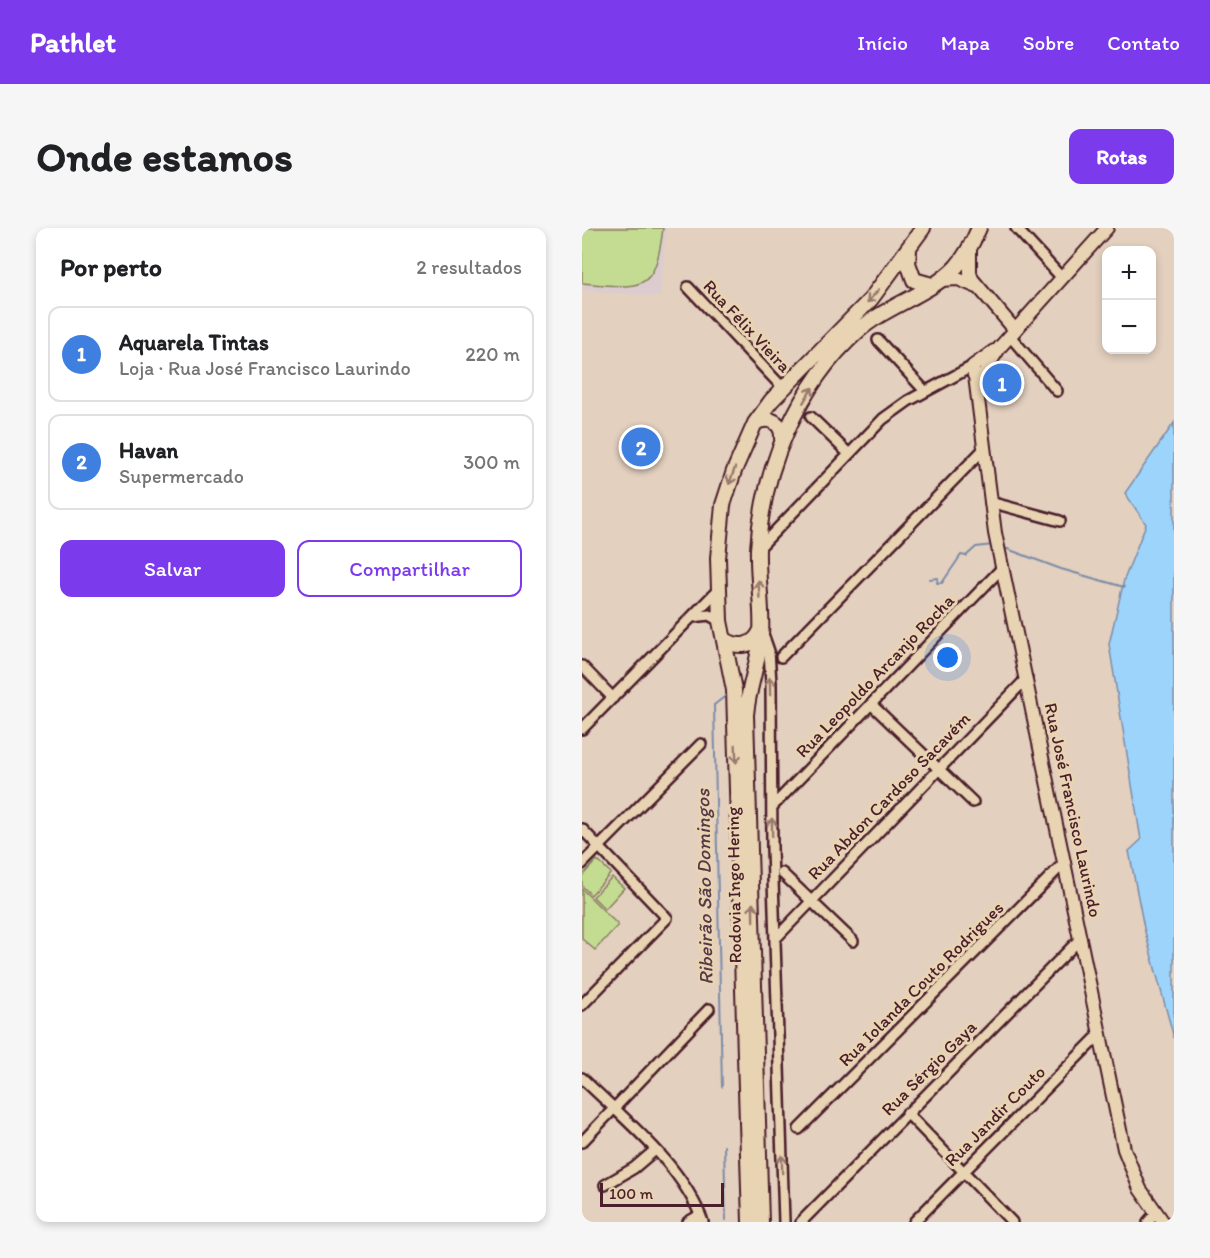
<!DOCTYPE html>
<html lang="pt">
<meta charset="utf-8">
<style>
:root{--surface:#fff;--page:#f6f6f6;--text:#202124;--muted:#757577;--line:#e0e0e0;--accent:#7c3aed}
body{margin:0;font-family:Itim,sans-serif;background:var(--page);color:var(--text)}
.controls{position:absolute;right:18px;top:18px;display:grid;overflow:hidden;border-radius:12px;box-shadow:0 3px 9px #0003}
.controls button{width:54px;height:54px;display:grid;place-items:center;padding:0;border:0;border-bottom:2px solid var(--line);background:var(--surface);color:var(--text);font:30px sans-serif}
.scale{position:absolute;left:18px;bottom:15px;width:124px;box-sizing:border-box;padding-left:6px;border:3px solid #4a1f2b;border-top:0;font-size:16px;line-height:21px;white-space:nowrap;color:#4a1f2b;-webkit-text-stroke:4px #e8d3b2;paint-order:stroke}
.you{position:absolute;left:366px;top:430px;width:21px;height:21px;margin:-15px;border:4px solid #fff;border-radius:50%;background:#1a73e8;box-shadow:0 0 0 9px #1a73e833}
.badge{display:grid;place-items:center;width:39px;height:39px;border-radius:50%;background:var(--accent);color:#fff;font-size:20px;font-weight:700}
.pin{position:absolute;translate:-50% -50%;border:3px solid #fff;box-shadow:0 2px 6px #0006}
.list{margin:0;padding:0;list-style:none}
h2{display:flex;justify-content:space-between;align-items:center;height:78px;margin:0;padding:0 24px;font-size:26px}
h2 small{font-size:20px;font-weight:400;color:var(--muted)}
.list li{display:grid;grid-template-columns:39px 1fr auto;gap:18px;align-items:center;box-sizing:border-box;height:96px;margin:0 12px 12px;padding:0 12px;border:2px solid var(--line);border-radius:12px}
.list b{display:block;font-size:22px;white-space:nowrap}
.list p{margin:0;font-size:20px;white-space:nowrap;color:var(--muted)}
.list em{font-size:20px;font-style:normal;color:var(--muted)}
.actions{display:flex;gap:12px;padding:18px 24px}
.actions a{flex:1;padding:14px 0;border:2px solid var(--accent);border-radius:12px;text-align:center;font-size:21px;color:var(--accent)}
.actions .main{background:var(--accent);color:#fff}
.map{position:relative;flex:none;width:592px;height:994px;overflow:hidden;border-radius:12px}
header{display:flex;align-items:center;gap:36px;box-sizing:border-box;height:84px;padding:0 30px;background:var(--accent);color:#fff}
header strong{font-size:28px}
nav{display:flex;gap:33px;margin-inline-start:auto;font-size:21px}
.intro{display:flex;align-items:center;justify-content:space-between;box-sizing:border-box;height:144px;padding:0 36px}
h1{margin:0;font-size:42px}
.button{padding:15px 27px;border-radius:12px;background:var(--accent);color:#fff;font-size:21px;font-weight:700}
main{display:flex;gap:36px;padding:0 36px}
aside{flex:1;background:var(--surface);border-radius:12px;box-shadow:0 3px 9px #0003}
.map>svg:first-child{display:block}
</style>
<header>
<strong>Pathlet</strong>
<nav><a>Início</a><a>Mapa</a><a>Sobre</a><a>Contato</a></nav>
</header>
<div class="intro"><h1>Onde estamos</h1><a class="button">Rotas</a></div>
<main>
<aside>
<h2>Por perto<small>2 resultados</small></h2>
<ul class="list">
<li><span class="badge" style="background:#3f7fe0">1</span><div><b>Aquarela Tintas</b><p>Loja · Rua José Francisco Laurindo</p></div><em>220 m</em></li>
<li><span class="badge" style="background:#3f7fe0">2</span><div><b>Havan</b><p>Supermercado</p></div><em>300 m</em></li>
</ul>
<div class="actions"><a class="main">Salvar</a><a>Compartilhar</a></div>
</aside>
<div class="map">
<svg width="592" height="994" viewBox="0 0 592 994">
<rect width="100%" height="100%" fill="#e3d0bf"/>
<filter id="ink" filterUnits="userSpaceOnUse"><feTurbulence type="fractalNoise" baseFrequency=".0167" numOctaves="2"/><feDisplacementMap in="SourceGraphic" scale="12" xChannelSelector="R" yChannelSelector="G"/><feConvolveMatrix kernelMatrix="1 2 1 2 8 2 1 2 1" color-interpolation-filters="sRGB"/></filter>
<g filter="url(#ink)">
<path fill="#dccccf" d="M0,0H84L78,69L0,62Z"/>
<path fill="#c3dc92" stroke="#867e5e" stroke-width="1.5" d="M0,0H81C73,67 59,60 0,55Z
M15,632L29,645L9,667L0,658V648Z
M30,649L42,660L23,681L11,669Z
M0,661L36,697L13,722L0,711Z"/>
<path fill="#9dd4fc" stroke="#7c8ca8" stroke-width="1.5" d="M592,195V810L562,700L547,623L559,612L527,416L542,352L564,296L543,265Z"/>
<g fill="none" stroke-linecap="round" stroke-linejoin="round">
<path stroke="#7c8ca8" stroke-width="2" d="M420,319L479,341L542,359
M348,351L356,350L355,355H360L379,327L384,328L394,319L411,317
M140,859L132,477L146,466
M142,918L144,992"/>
<defs>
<path id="minor" d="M434,0L480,50
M106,59L201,160
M428,108L475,163
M296,112L343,163
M229,189L266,225
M408,274L478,293
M176,321L301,191L326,173L391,138
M111,389L127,387L138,393
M181,406L187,423L189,455L190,620L202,994
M199,429L401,222
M0,438L31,470
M289,476L391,574
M0,501L136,362
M190,579L421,339
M0,601L85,690L0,777
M0,636L119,516
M200,645L271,713
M194,710L445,450
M0,850C43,892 100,936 121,994
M325,885L430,994
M217,901L483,634
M0,914L127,781
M23,957L52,940L72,923
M106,994L118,987
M219,994L499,710
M332,994L518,806
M566,994L574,985"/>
<path id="major" d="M388,19V45L390,51L433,102
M358,52L376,51L395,59
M393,148L413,305L542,921L558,961L581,994
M398,149L392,147L391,138L412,123
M397,164L405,139L418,119L525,0"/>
<path id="highway" d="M327,22L326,35L332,52L350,57
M173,195C188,187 201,195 200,211
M142,411C156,421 172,419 179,402
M168,994L152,462L138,393L136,330L141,277L152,243L173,195L189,173L289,71L341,0
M179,994L164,487C166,460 177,434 179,407C181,379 175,350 176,321C180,243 216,156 276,103C305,77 347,67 374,39C384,28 391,14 397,0"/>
</defs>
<use href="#minor" stroke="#4a1f2b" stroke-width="14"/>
<use href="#major" stroke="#4a1f2b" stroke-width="16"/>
<use href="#highway" stroke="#4a1f2b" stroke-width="18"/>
<use href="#minor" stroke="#e8d3b2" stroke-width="9"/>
<use href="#major" stroke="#e8d3b2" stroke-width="12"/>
<use href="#highway" stroke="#e8d3b2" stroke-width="14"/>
</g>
<defs><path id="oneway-shaft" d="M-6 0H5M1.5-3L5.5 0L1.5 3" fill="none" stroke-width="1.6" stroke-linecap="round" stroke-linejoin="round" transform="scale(1.5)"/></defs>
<g stroke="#99796e">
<use href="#oneway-shaft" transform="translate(291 68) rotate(132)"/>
<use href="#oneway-shaft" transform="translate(226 167) rotate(-58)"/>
<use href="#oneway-shaft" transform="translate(150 248) rotate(110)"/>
<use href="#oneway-shaft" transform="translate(177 361) rotate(-93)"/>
<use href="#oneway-shaft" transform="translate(188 458) rotate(-91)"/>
<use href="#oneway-shaft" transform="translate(154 526) rotate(88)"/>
<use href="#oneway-shaft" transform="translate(190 599) rotate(-91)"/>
<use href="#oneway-shaft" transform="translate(171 684) rotate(-91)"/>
<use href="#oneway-shaft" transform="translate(200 936) rotate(-91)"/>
</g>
</g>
<g text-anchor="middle" stroke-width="6" stroke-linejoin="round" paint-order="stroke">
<g font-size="18" fill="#4a1f2b" stroke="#e8d3b2">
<text transform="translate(165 98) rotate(47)" y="6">Rua Félix Vieira</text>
<text transform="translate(293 448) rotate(-46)" y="6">Rua Leopoldo Arcanjo Rocha</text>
<text transform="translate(307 568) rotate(-46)" y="6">Rua Abdon Cardoso Sacavém</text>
<text transform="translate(491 582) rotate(78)" y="6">Rua José Francisco Laurindo</text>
<text transform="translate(152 657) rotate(-91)" y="6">Rodovia Ingo Hering</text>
<text transform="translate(339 756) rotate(-45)" y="6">Rua Iolanda Couto Rodrigues</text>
<text transform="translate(347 840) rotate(-45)" y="6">Rua Sérgio Gaya</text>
<text transform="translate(413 888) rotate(-45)" y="6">Rua Jandir Couto</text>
</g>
<g font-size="20" font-style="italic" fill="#563a4a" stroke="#e8d3b2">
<text transform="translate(122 659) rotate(-91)" y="7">Ribeirão São Domingos</text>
</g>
</g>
</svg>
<div class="controls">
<button>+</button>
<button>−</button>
</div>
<div class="scale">100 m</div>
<div class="you"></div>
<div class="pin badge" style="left:420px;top:155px;background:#3f7fe0">1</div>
<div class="pin badge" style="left:59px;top:219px;background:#3f7fe0">2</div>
</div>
</main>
